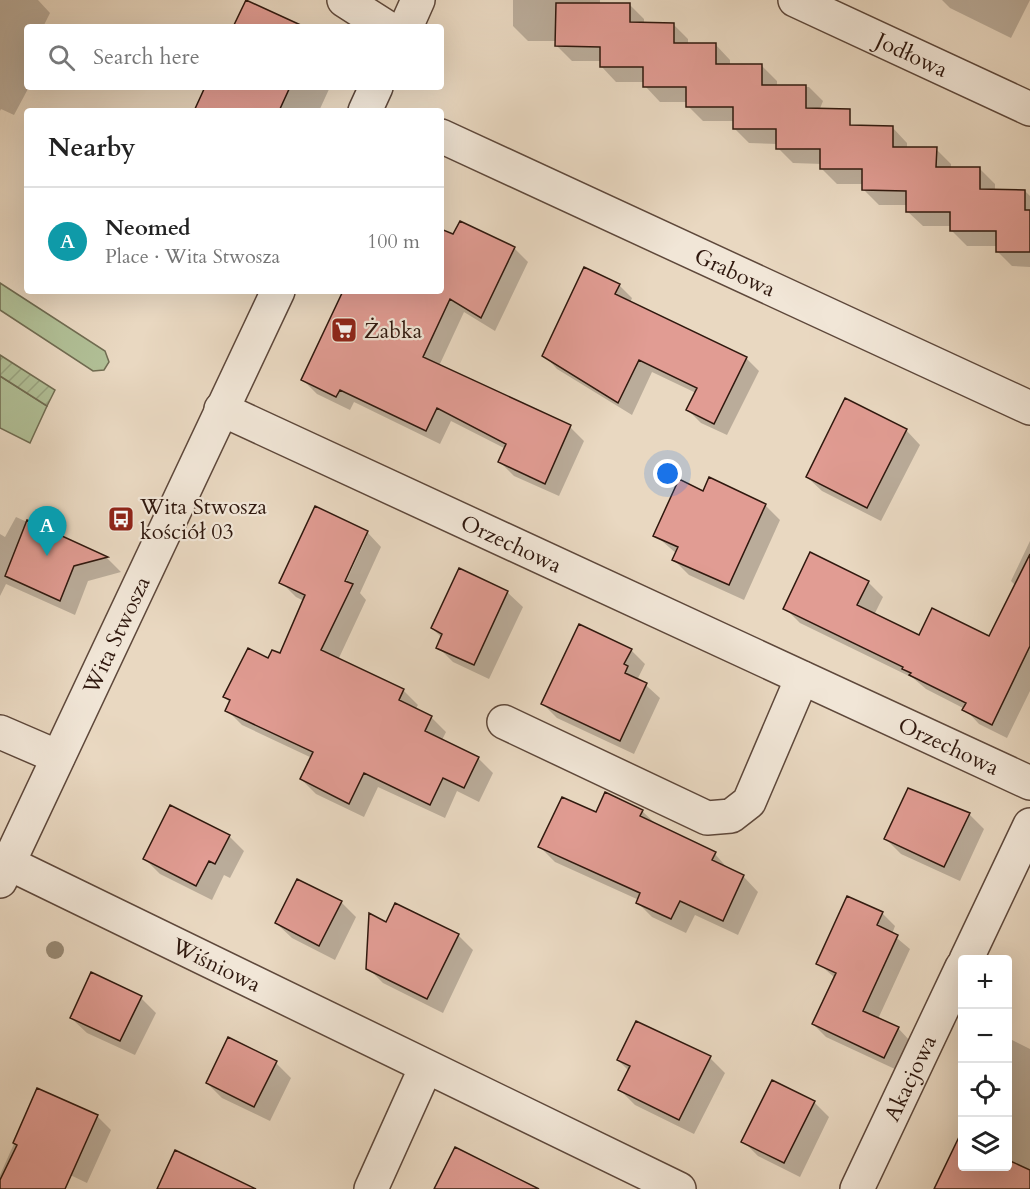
<!DOCTYPE html>
<meta charset="utf-8">
<style>
:root{--surface:#fff;--page:#f2f2f2;--text:#222;--muted:#767676;--line:#e0e0e0;--accent:#8f2418}
body{margin:0;font-family:Cardo,serif;background:var(--page);color:var(--text)}
.controls{position:absolute;right:18px;bottom:18px;display:grid;overflow:hidden;border-radius:6px;box-shadow:0 6px 24px #0002}
.controls button{width:54px;height:54px;display:grid;place-items:center;padding:0;border:0;border-bottom:2px solid var(--line);background:var(--surface);color:var(--text);font:30px sans-serif}
.you{position:absolute;left:668px;top:474px;width:21px;height:21px;margin:-15px;border:4px solid #fff;border-radius:50%;background:#1a73e8;box-shadow:0 0 0 9px #1a73e833}
.badge{display:grid;place-items:center;width:39px;height:39px;border-radius:50%;background:var(--accent);color:#fff;font-size:20px;font-weight:700}
.pin{position:absolute;translate:-50% -50px;filter:drop-shadow(0 2px 3px #0008)}
.pin::after{content:'';position:absolute;top:32px;width:21px;height:18px;background:inherit;clip-path:polygon(0 0,100% 0,50% 100%)}
.list{margin:0;padding:0;list-style:none}
h2{display:flex;justify-content:space-between;align-items:center;height:78px;margin:0;padding:0 24px;font-size:26px}
h2 small{font-size:20px;font-weight:400;color:var(--muted)}
.list li{display:grid;grid-template-columns:39px 1fr auto;gap:18px;align-items:center;box-sizing:border-box;height:108px;padding:0 24px;border-top:2px solid var(--line)}
.list b{display:block;font-size:22px;white-space:nowrap}
.list p{margin:0;font-size:20px;white-space:nowrap;color:var(--muted)}
.list em{font-size:20px;font-style:normal;color:var(--muted)}
.icon{flex:none;width:33px;height:33px;fill:none;stroke:currentColor;stroke-width:2;stroke-linecap:round;stroke-linejoin:round}
.map{position:relative;flex:none;width:1030px;height:1189px;overflow:hidden}
.search{position:absolute;background:var(--surface);box-shadow:0 6px 24px #0002;left:24px;top:24px;width:420px;height:66px;display:flex;align-items:center;gap:15px;box-sizing:border-box;padding:0 21px;border-radius:6px;color:var(--muted);font-size:22px}
.panel{position:absolute;background:var(--surface);box-shadow:0 6px 24px #0002;left:24px;top:108px;width:420px;height:186px;border-radius:6px}
.map>svg:first-child{display:block}
</style>
<div class="map">
<svg width="1030" height="1189" viewBox="0 0 1030 1189">
<defs>
<pattern id="garden-furrows" width="10" height="10" patternUnits="userSpaceOnUse" patternTransform="scale(1.5)"><rect width="10" height="10" fill="#b1c097"/><path d="M-1 1l2-2M0 10L10 0M9 11l2-2" fill="none" stroke="#99a481"/></pattern>
</defs>
<rect width="100%" height="100%" fill="#e9d8c1"/>
<filter id="stains"><feTurbulence type="fractalNoise" baseFrequency=".00333" numOctaves="4"/><feColorMatrix values="0 0 0 0 .2 0 0 0 0 .09 0 0 0 0 .02 0 0 0 .5 -.17"/></filter>
<radialGradient id="worn" r=".72"><stop offset=".6" stop-color="#630" stop-opacity="0"/><stop offset="1" stop-color="#630" stop-opacity=".3"/></radialGradient>
<path fill="#b1c097" stroke="#706c52" stroke-width="1.5" d="M0,283L105,351L109,362L104,370L93,371L0,310Z
M0,376L47,406L30,443L0,428Z"/>
<path fill="url(#garden-furrows)" stroke="#706c52" stroke-width="1.5" d="M0,355L55,390L47,406L0,376Z"/>
<path fill="#0003" fill-rule="evenodd" d="M0,0H38L50,13L43,27H27V87H29L14,115L1,109L0,111Z
M513,0H600V4H629L644,19V24H673L688,39V44H715L730,60V66H762L777,81V87H809L823,101L819,111L853,128L892,127L907,143V149H936L951,164V169H980L995,184V191H1025L1030,196V267L1012,266L997,251V246H967L951,230L952,226H923L907,211L908,205H879L864,190V184H837L822,169V164L793,163L778,148V144L749,143L734,128V121H703L688,106V102H660L645,86V82H616L601,66V61H572L557,46V41H528L513,26Z
M942,0H1030L1011,38L950,8Z
M207,87H330L319,111H206Z
M441,244L514,248L528,262L495,331L464,312L439,366L570,427L584,441L559,496L514,476L500,462L506,449L451,421L440,444L354,402L350,410L317,394L303,380L418,291H441Z
M619,285L632,298L630,303L746,358L759,371L727,435L701,423L688,410L696,393L652,372L632,415L557,369L544,355Z
M906,430L920,445L881,521L822,491L807,477Z
M704,493L765,505L780,520L744,600L689,575L674,560L677,554L655,535Z
M16,517L107,558L121,572L88,581L75,615L6,584L0,596V534L5,537Z
M367,532L381,547L360,593L366,600L338,660L403,690L418,705L415,710L431,717L446,732L442,740L478,758L493,773L479,802L457,791L445,818L378,787L364,817L316,794L301,779L312,758L242,725L227,710L231,703L225,697L269,660L281,655L304,601L296,597L281,582ZM364,536H367L343,588L340,587Z
M1030,541V691L1007,738L979,724L965,709L926,689L913,678L800,623L785,608L868,582L883,597L874,615L920,637L989,638L1016,586L1011,581Z
M507,592L523,607L489,679L453,662L438,647L442,638L432,628Z
M631,650L645,664L638,678L660,698L634,754L557,718L543,704Z
M642,811L658,826L715,854L729,870L743,876L758,892L738,935L695,915L686,933L652,917L637,902L639,900L555,862L540,847L597,814Z
M969,814L984,829L960,881L901,854L886,839Z
M229,836L244,851L230,878L224,875L212,900L160,874L145,859Z
M341,902L356,917L335,960L292,938L276,923Z
M882,913L895,926L892,934L910,949L878,1019L898,1028L911,1042L897,1070L826,1037L813,1024L835,978L818,963Z
M387,923L458,935L473,950L443,1013L383,983L368,968Z
M141,998L156,1013L135,1055L87,1033L71,1018Z
M1008,1038L1030,1049V1189H935L962,1133V1166H1008Z
M229,1039L276,1063L291,1078L270,1121L222,1098L207,1083Z
M710,1058L725,1073L694,1134L635,1105L620,1090L629,1071L618,1060Z
M38,1090L97,1116L111,1130L87,1183L66,1173L58,1189H0V1175Z
M814,1102L829,1117L800,1177L758,1156L743,1141Z"/>
<path fill="#e19c93" stroke="#2f180e" stroke-width="1.5" d="M246,0L305,27H233Z
M556,3H630V22L674,23V43H716V64H762V85H806V108L850,109V125L893,126V147H937L936,167H980V189L1025,190V210H1030V252H996V231H950V212H906V191L862,190V169H820V149H776V129H733V107H686V87H643V67H600V47L555,46Z
M205,87H290L279,111H194Z
M460,221L515,247L481,318L450,299L423,357L571,425L545,484L498,462L506,444L437,408L426,431L340,390L336,397L301,380L343,291H441V229L453,234Z
M584,267L620,284L615,294L747,357L714,424L686,410L697,388L639,360L618,403L542,356Z
M845,398L907,429L867,508L806,477Z
M709,477L766,504L729,585L672,560L678,547L653,536L679,479L703,491Z
M315,506L368,531L345,581L353,584L321,650L404,689L399,700L432,716L425,731L479,757L464,788L443,778L430,805L364,773L349,804L300,779L313,752L225,711L230,700L223,697L248,648L268,658L272,650L280,653L305,595L279,583Z
M27,520L108,557L74,566L60,601L5,576Z
M810,552L869,581L857,605L919,635L932,608L989,636L1030,554V646L992,725L962,710L966,703L909,675L911,673L902,669L903,667L783,609Z
M459,568L508,591L474,665L436,648L442,634L431,628Z
M579,624L632,649L624,664L628,666L625,673L647,683L620,741L541,704Z
M908,788L970,813L944,867L884,839Z
M605,792L643,810L640,816L716,852L712,860L744,875L723,921L680,901L671,919L636,903L640,893L538,847L562,797L596,812Z
M170,805L230,835L215,864L209,861L196,886L143,859Z
M297,879L342,901L319,946L275,923Z
M847,896L883,912L877,925L898,935L863,1011L899,1027L884,1058L812,1024L836,973L816,964Z
M395,903L459,934L427,999L366,969L369,913L386,922Z
M91,972L142,996L120,1041L70,1018Z
M636,1021L711,1056L679,1120L618,1090L630,1066L617,1060Z
M228,1037L277,1061L254,1107L206,1083Z
M772,1080L815,1101L784,1163L741,1142Z
M37,1088L98,1115L65,1189H0V1180L17,1145L13,1143Z
M959,1137L963,1139V1167H1008V1160L1030,1170V1189H934Z
M455,1147L539,1189H434Z
M175,1150L256,1189H157Z"/>
<g fill="none" stroke-linecap="round" stroke-linejoin="round">
<defs>
<g id="minor">
<path d="M344,0L386,27"/>
<path id="s1" d="M795,0L1030,109"/>
<path d="M406,27L418,0"/>
<path d="M365,111L376,87"/>
<path id="s2" d="M441,136L1030,408"/>
<path id="s3" d="M221,409L1030,783"/>
<path d="M504,722L707,818L731,816L749,802L802,678"/>
<path d="M0,732L58,757"/>
<path id="s4" d="M8,863L679,1189"/>
<path id="s5" d="M0,881L278,291"/>
<path d="M966,960L1030,825"/>
<path d="M371,1189L426,1067"/>
<path id="s6" d="M857,1189L962,967"/>
</g>
</defs>
<use href="#minor" stroke="#5e483b" stroke-width="36"/>
<use href="#minor" stroke="#f1e6d7" stroke-width="33"/>
</g>
<circle fill="#988a75" cx="55" cy="950" r="9"/>
<defs>
<symbol id="supermarket-square" viewBox="-11 -11 22 22"><rect x="-9" y="-9" width="18" height="18" rx="4" fill="#8f2418" stroke="#f1e6d7"/><path d="M-6-5.5h2.5l.6 2H6L4.5 2H-2.5L-4.4-4H-6ZM-1.5 3.2a1.3 1.3 0 1 0 .1 0ZM3 3.2a1.3 1.3 0 1 0 .1 0Z" fill="#fff"/></symbol>
<symbol id="bus-square" viewBox="-11 -11 22 22"><rect x="-9" y="-9" width="18" height="18" rx="4" fill="#8f2418" stroke="#f1e6d7"/><path d="M-5-6H5V4H4V6H2V4H-2V6H-4V4H-5ZM-3.5-4V0h7V-4ZM-3.5 1.2v1.5H-2V1.2ZM2 1.2v1.5H3.5V1.2Z" fill="#fff"/></symbol>
</defs>
<g fill-rule="evenodd">
<use href="#supermarket-square" x="329" y="315" width="30" height="30"/>
<use href="#bus-square" x="106" y="504" width="30" height="30"/>
</g>
<g text-anchor="middle" stroke-width="4.5" stroke-linejoin="round" paint-order="stroke">
<g font-size="22" fill="#2f180e" stroke="#f1e6d7">
<text dy="8" stroke="none"><textPath href="#s1" startOffset="129">Jodłowa</textPath></text>
<text dy="8" stroke="none"><textPath href="#s2" startOffset="324">Grabowa</textPath></text>
<text dy="8" stroke="none"><textPath href="#s3" startOffset="320">Orzechowa</textPath></text>
<text dy="8" stroke="none"><textPath href="#s5" startOffset="272">Wita Stwosza</textPath></text>
<text dy="8" stroke="none"><textPath href="#s3" startOffset="802">Orzechowa</textPath></text>
<text dy="8" stroke="none"><textPath href="#s4" startOffset="232">Wiśniowa</textPath></text>
<text dy="8" stroke="none"><textPath href="#s6" startOffset="123">Akacjowa</textPath></text>
</g>
<g font-size="22" fill="#2f180e" stroke="#f1e6d7" text-anchor="start">
<text x="364" y="338">Żabka</text>
<text x="140" y="514">Wita Stwosza<tspan x="140" dy="25">kościół 03</tspan></text>
</g>
</g>
<rect width="100%" height="100%" filter="url(#stains)"/>
<rect width="100%" height="100%" fill="url(#worn)"/>
</svg>
<div class="controls">
<button>+</button>
<button>−</button>
<button><svg class="icon" aria-label="locate" viewBox="0 0 24 24"><circle cx="12" cy="12" r="6"/><path d="M12 2v4M12 18v4M2 12h4M18 12h4"/></svg></button>
<button><svg class="icon" aria-label="layers" viewBox="0 0 24 24"><path d="M12 4l9 5-9 5-9-5zM3 14l9 5 9-5"/></svg></button>
</div>
<div class="you"></div>
<div class="pin badge" style="left:47px;top:556px;background:#0f9aa8">A</div>
<div class="search"><svg class="icon" aria-label="search" viewBox="0 0 24 24"><circle cx="10" cy="10" r="6"/><path d="M15 15l6 6"/></svg>Search here</div>
<section class="panel">
<h2>Nearby<small></small></h2>
<ul class="list">
<li><span class="badge" style="background:#0f9aa8">A</span><div><b>Neomed</b><p>Place · Wita Stwosza</p></div><em>100 m</em></li>
</ul>
</section>
</div>
